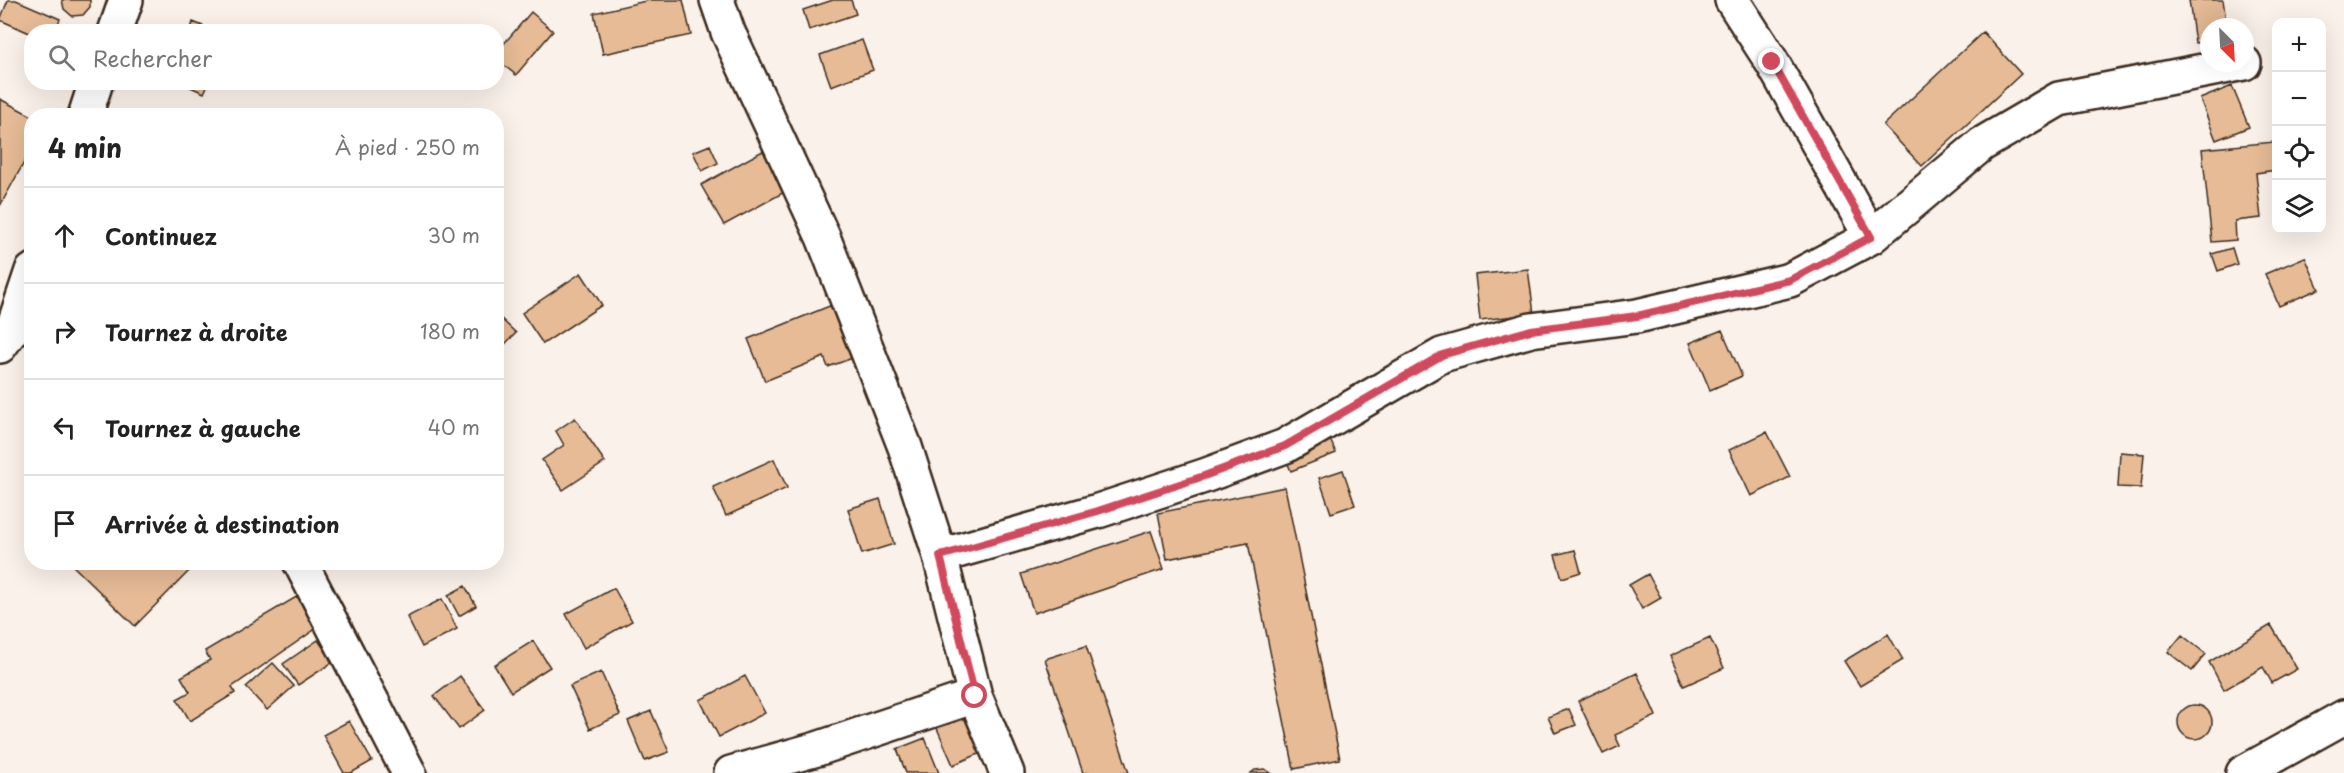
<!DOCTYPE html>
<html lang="fr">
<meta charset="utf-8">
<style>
:root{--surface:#fff;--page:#f6f6f6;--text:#222;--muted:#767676;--line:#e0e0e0}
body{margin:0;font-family:"Playpen Sans",sans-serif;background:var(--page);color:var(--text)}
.controls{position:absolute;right:18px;top:18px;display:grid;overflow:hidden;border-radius:12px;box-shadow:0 6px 24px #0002}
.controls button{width:54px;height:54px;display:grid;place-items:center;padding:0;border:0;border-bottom:2px solid var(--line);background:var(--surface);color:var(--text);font:30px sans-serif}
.compass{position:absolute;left:2200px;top:18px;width:54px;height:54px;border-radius:50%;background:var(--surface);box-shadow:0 6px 24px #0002;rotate:156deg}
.stop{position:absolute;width:18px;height:18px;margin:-14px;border:4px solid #d1495b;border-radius:50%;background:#fff}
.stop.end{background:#d1495b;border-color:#fff;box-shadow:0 2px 6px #0008}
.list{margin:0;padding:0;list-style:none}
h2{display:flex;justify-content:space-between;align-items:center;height:78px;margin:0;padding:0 24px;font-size:26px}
h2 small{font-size:20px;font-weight:400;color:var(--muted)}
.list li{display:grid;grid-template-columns:39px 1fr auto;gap:18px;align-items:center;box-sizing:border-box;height:96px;padding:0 24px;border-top:2px solid var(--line)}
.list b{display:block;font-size:22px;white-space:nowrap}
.list em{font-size:20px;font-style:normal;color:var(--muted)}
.icon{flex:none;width:33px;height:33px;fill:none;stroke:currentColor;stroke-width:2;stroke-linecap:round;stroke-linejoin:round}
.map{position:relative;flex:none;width:2344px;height:773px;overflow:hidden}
.search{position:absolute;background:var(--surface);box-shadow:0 6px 24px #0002;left:24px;top:24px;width:480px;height:66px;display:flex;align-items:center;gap:15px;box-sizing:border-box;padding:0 21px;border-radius:24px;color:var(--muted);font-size:22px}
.panel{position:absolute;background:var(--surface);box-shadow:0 6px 24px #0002;left:24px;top:108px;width:480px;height:462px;border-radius:24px}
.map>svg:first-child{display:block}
</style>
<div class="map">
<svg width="2344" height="773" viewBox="0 0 2344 773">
<rect width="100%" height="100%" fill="#faf1ea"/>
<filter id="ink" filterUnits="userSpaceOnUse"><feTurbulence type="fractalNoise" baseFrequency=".0167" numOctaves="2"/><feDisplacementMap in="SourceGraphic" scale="12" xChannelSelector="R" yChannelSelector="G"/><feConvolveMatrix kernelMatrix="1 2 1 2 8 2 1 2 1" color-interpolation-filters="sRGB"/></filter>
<g filter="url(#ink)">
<path fill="#e6bb96" stroke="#3b2a1e" stroke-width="1.5" d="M8,0H16L60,19L55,32H32V34L0,20Z
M62,0H90V7L83,15L72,16L64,9Z
M650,0H683L691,35L603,54L594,13Z
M833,0H851L856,14L809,30L803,10Z
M2189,0H2223L2227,27H2209V41L2195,43Z
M531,12L553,31L516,75L496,59V53Z
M193,22L218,32H190Z
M1983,32L2021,74L1922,166L1883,125Z
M862,40L873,70L831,86L820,55Z
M179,82H209L204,93Z
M2232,86L2249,127L2216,140L2200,99Z
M0,99L32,116V148L0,206Z
M2274,142L2276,170L2256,173L2261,218L2235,221L2236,240L2212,242L2202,149Z
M710,145L718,163L702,171L693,152Z
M768,148L790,189L724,225L701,185Z
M2232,248L2237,264L2218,271L2212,254Z
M2305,257L2319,289L2279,306L2265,274Z
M1528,269L1534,314L1480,320L1475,275Z
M581,273L602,305L543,344L522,313Z
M837,303L858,356L828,367L824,357L765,381L748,339Z
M496,314L516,333L496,353Z
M1722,330L1742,376L1710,390L1690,343Z
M575,418L605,462L563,490L542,460L564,445L556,431Z
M1767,432L1790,477L1751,496L1729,450Z
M1329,437L1336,453L1291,471L1284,455Z
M2120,452L2144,454L2141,488L2118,487Z
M774,459L787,488L726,516L713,487Z
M1343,470L1355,505L1331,513L1319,478Z
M1285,487L1340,759L1294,769L1248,543L1167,559L1158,513Z
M880,499L894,544L862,554L848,509Z
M1151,531L1164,569L1034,613L1021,574Z
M1575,550L1581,572L1562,578L1555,555Z
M69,562H188L193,567L135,626Z
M1648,574L1661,598L1642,609L1629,585Z
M465,586L476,606L459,616L448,595Z
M614,588L632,621L584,648L566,614Z
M298,596L317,628L232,687L235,693L190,721L177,699L190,692L181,677L210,660L205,651Z
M442,599L457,629L422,647L407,617Z
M2271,625L2297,669L2272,683L2263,667L2224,690L2209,662Z
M1888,634L1903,660L1860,686L1844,661Z
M2182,635L2206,654L2192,671L2168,652Z
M1710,638L1724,668L1684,686L1670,656Z
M318,640L333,662L298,685L283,664Z
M533,641L550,667L511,692L494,665Z
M1086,646L1129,773H1083L1045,659Z
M273,663L294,686L267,710L246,687Z
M601,672L620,715L590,729L570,686Z
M1637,673L1656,716L1615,735L1620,746L1603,754L1578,701Z
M460,676L485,710L459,729L434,696Z
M745,676L765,713L719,737L700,700Z
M2178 722a17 17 0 1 1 34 0a17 17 0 1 1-34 0Z
M1569,709L1576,725L1555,733L1548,717Z
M651,711L669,752L645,761L628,721Z
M963,714L981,753L953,765L936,726Z
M349,721L372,761L351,773H344L323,735Z
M925,738L939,773H906L897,749Z
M1265,769L1271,773H1251L1255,770Z"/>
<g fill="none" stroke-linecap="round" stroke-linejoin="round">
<defs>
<path id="minor" d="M717,0L728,32L823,237L905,447L940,556L975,696L1007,773
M1732,0L1772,62L1871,237
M940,556L1098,511L1204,476L1285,446L1442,355L1531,330L1637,316L1790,280L1871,237L1982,144L2059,99L2244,63
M300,562L409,773
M731,773L817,749L975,696
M2243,773L2344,717"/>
<path id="primary" d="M115,32L126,0
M85,116L96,82
M0,346L13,328L32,271"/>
</defs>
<use href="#minor" stroke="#3b2a1e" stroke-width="38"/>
<use href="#primary" stroke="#3b2a1e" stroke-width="38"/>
<use href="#minor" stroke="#fff" stroke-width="33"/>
<use href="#primary" stroke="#fff" stroke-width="33"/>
</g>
</g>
<g fill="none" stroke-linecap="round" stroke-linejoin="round" filter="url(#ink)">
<path stroke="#d1495b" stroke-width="8" d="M975,696L940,556L1098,511L1204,476L1285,446L1442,355L1531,330L1637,316L1790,280L1871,237L1772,62"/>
</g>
</svg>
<div class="controls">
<button>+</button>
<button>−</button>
<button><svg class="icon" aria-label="locate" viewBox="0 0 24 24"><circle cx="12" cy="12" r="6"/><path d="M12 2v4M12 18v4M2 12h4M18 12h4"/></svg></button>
<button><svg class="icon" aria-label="layers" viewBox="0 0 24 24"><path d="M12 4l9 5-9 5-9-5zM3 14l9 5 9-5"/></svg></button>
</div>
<svg class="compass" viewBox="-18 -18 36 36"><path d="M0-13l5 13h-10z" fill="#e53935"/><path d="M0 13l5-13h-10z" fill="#767676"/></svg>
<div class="stop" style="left:975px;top:696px"></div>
<div class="stop end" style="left:1772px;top:62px"></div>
<div class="search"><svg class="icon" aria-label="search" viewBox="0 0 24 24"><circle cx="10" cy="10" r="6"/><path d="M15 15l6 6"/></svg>Rechercher</div>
<section class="panel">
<h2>4 min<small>À pied · 250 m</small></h2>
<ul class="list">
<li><svg class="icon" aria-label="ahead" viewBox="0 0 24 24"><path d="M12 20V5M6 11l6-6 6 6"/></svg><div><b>Continuez</b></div><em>30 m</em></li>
<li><svg class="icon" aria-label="right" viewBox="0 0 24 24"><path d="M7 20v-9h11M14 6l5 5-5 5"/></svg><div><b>Tournez à droite</b></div><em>180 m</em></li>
<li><svg class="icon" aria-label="left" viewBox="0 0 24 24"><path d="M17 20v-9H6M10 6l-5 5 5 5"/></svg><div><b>Tournez à gauche</b></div><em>40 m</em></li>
<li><svg class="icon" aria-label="arrive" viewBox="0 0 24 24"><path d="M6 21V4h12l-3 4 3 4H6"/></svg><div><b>Arrivée à destination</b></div></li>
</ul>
</section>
</div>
